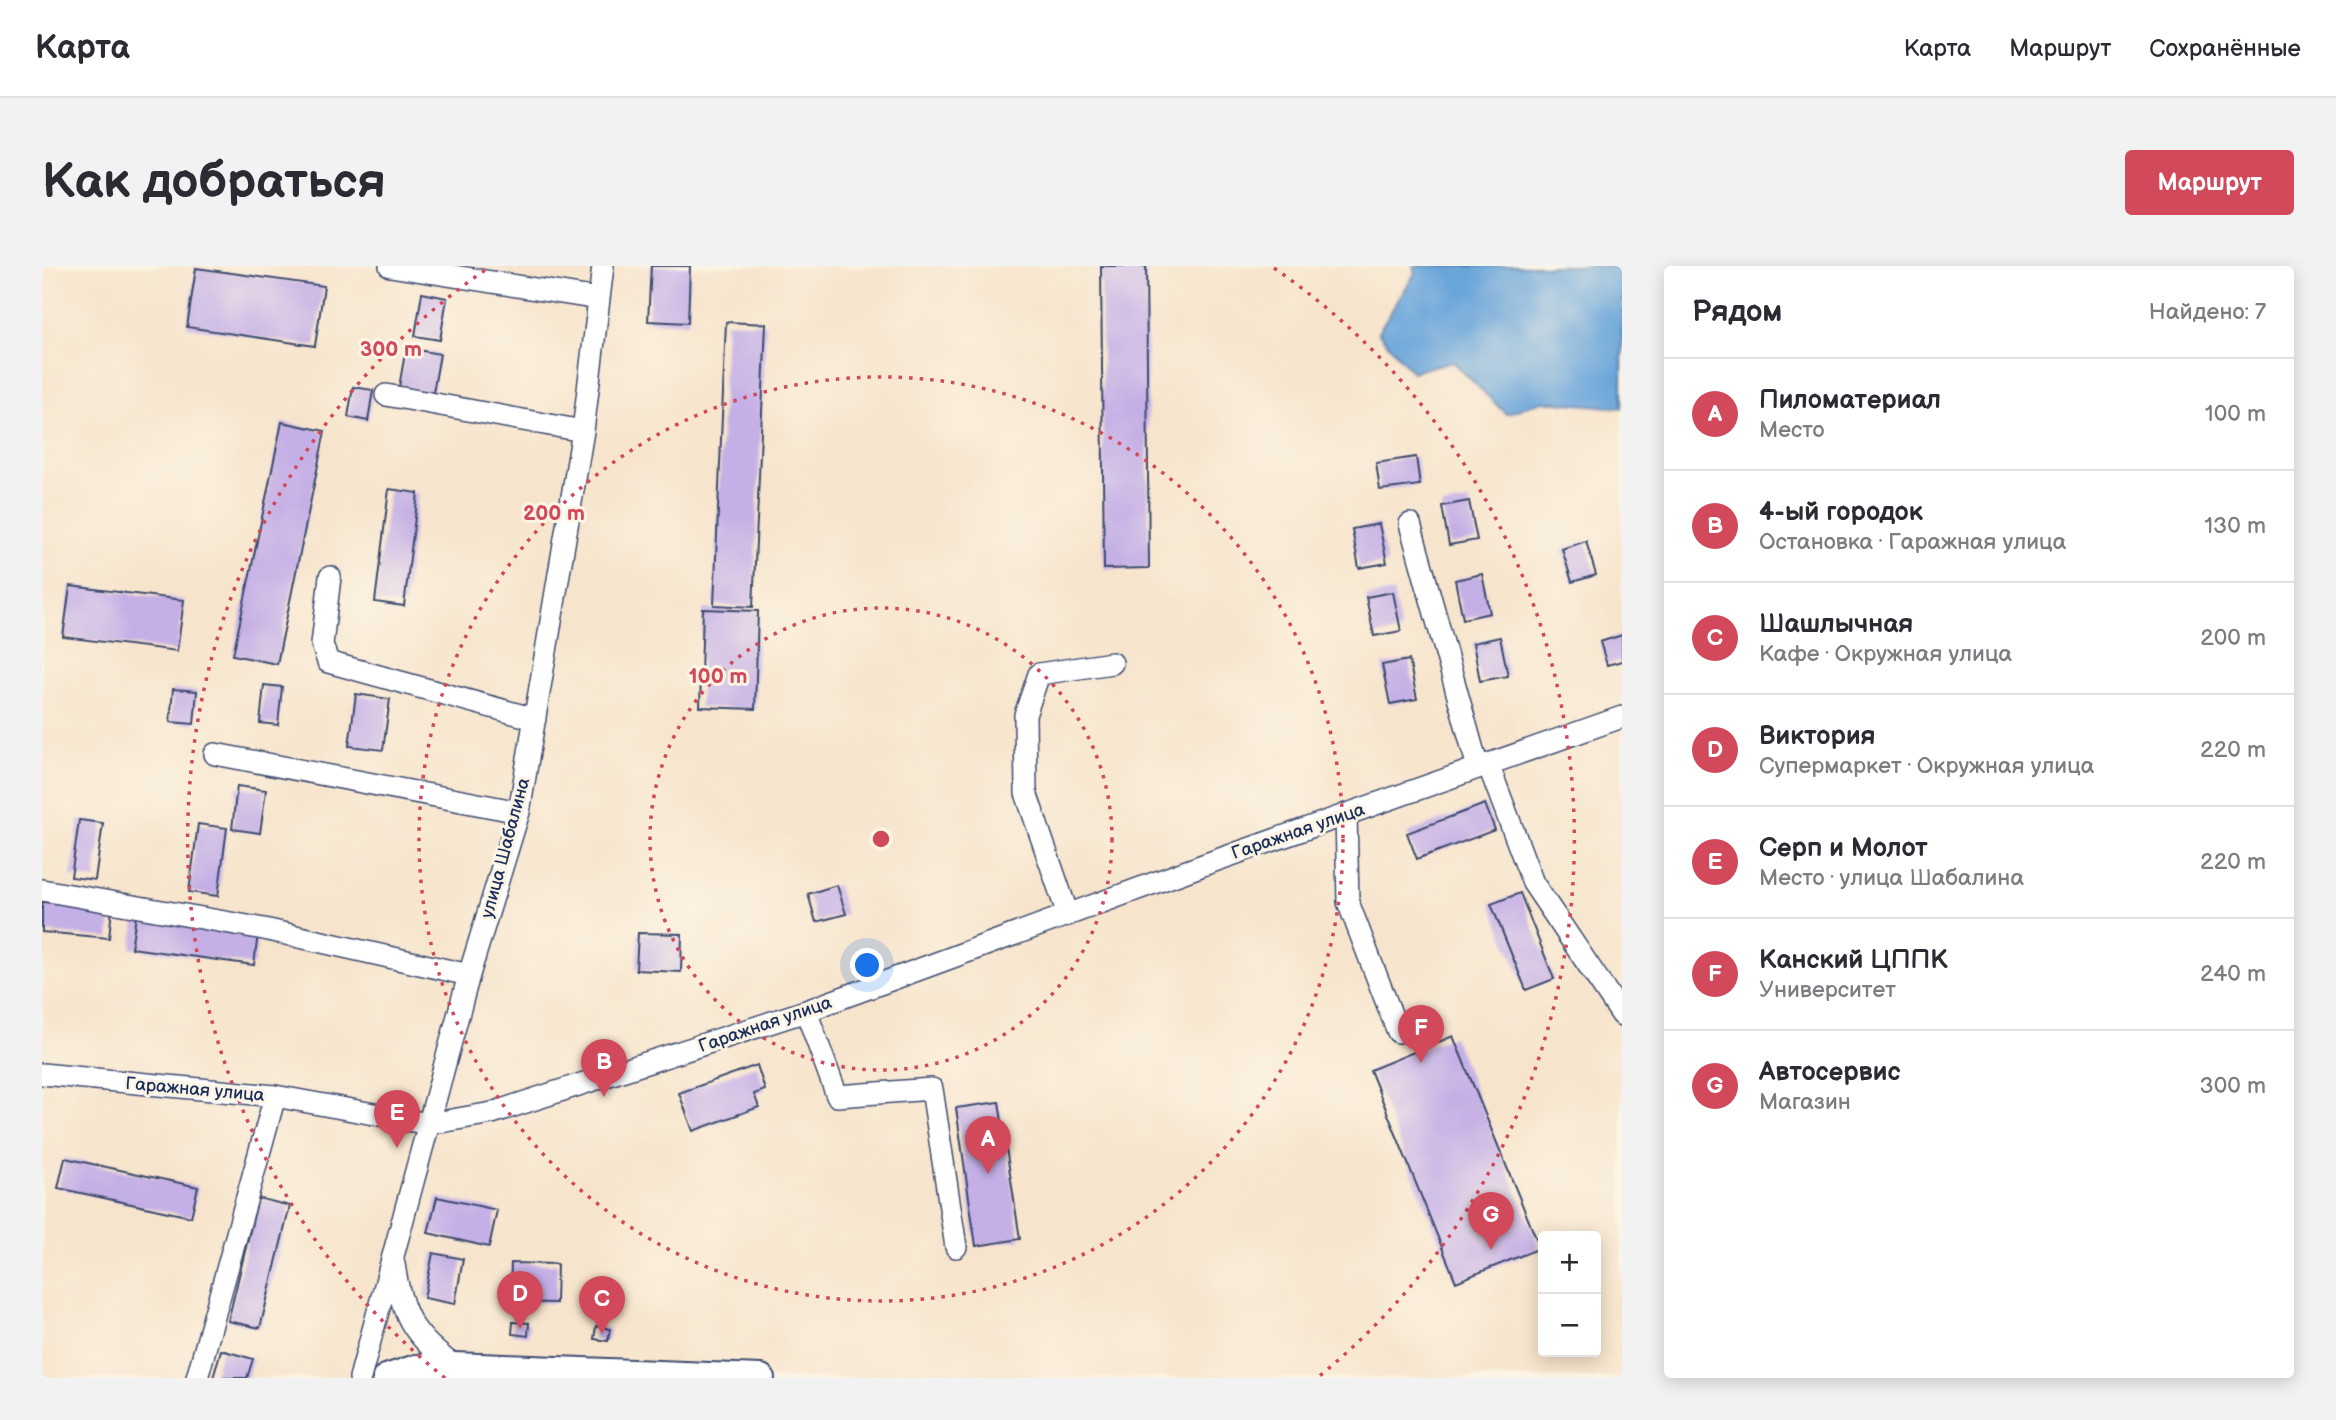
<!DOCTYPE html>
<html lang="ru">
<meta charset="utf-8">
<style>
:root{--surface:#fff;--page:#f2f2f3;--text:#2b2b33;--muted:#7c7c81;--line:#e1e1e2;--accent:#d1495b}
body{margin:0;font-family:"Balsamiq Sans",sans-serif;background:var(--page);color:var(--text)}
.controls{position:absolute;right:21px;bottom:21px;display:grid;overflow:hidden;border-radius:7px;box-shadow:0 4px 18px #0003}
.controls button{width:63px;height:63px;display:grid;place-items:center;padding:0;border:0;border-bottom:2px solid var(--line);background:var(--surface);color:var(--text);font:35px sans-serif}
.you{position:absolute;left:826px;top:700px;width:24px;height:24px;margin:-18px;border:5px solid #fff;border-radius:50%;background:#1a73e8;box-shadow:0 0 0 10px #1a73e833}
.badge{display:grid;place-items:center;width:46px;height:46px;border-radius:50%;background:var(--accent);color:#fff;font-size:23px;font-weight:700}
.pin{position:absolute;translate:-50% -58px;filter:drop-shadow(0 2px 4px #0008)}
.pin::after{content:'';position:absolute;top:37px;width:24px;height:21px;background:inherit;clip-path:polygon(0 0,100% 0,50% 100%)}
.list{margin:0;padding:0;list-style:none}
h2{display:flex;justify-content:space-between;align-items:center;height:91px;margin:0;padding:0 28px;font-size:30px}
h2 small{font-size:23px;font-weight:400;color:var(--muted)}
.list li{display:grid;grid-template-columns:46px 1fr auto;gap:21px;align-items:center;box-sizing:border-box;height:112px;padding:0 28px;border-top:2px solid var(--line)}
.list b{display:block;font-size:26px;white-space:nowrap}
.list p{margin:0;font-size:23px;white-space:nowrap;color:var(--muted)}
.list em{font-size:23px;font-style:normal;color:var(--muted)}
.map{position:relative;flex:none;width:1580px;height:1112px;overflow:hidden;border-radius:7px}
header{display:flex;align-items:center;gap:42px;box-sizing:border-box;height:98px;padding:0 35px;background:var(--surface);border-bottom:2px solid var(--line)}
header strong{font-size:33px}
nav{display:flex;gap:38px;margin-inline-start:auto;font-size:24px}
.intro{display:flex;align-items:center;justify-content:space-between;box-sizing:border-box;height:168px;padding:0 42px}
h1{margin:0;font-size:49px}
.button{padding:18px 32px;border-radius:7px;background:var(--accent);color:#fff;font-size:24px;font-weight:700}
main{display:flex;gap:42px;padding:0 42px}
aside{flex:1;background:var(--surface);border-radius:7px;box-shadow:0 4px 18px #0003}
.map>svg:first-child{display:block}
</style>
<header>
<strong>Карта</strong>
<nav><a>Карта</a><a>Маршрут</a><a>Сохранённые</a></nav>
</header>
<div class="intro"><h1>Как добраться</h1><a class="button">Маршрут</a></div>
<main>
<div class="map">
<svg width="1580" height="1112" viewBox="0 0 1580 1112">
<rect width="100%" height="100%" fill="#fcf5e5"/>
<filter id="ink" filterUnits="userSpaceOnUse"><feTurbulence type="fractalNoise" baseFrequency=".0143" numOctaves="2"/><feDisplacementMap in="SourceGraphic" scale="14" xChannelSelector="R" yChannelSelector="G"/><feConvolveMatrix kernelMatrix="1 2 1 2 8 2 1 2 1" color-interpolation-filters="sRGB"/></filter>
<filter id="wash" filterUnits="userSpaceOnUse"><feTurbulence type="fractalNoise" baseFrequency=".00686" numOctaves="4" result="noise"/><feDisplacementMap in="SourceGraphic" scale="28" xChannelSelector="R" yChannelSelector="G"/><feGaussianBlur stdDeviation="1.57" result="paint"/><feColorMatrix in="noise" values="0 0 0 0 0 0 0 0 0 0 0 0 0 0 0 0 0 1.4 0 .05"/><feComposite in="paint" operator="in"/></filter>
<g filter="url(#wash)">
<rect width="100%" height="100%" fill="#f7e4cc"/>
<path fill="#6aa5da" stroke="#426a9c" stroke-width="2" d="M1371,0H1580V142L1500,135L1464,148L1410,95L1370,106L1336,66L1374,6Z"/>
<g id="blocks">
<path fill="#c4afe6" d="M609,0H648L646,57L606,55Z
M1059,0H1104L1107,302L1062,303Z
M154,2L282,20L273,80L145,61Z
M380,27L405,32L398,74L373,70Z
M684,56L724,58L711,341L672,339Z
M364,82L398,88L391,127L357,121Z
M311,121L331,124L326,155L306,151Z
M240,156L283,165L235,398L191,389Z
M1374,191L1378,219L1338,224L1334,197Z
M347,223L376,227L362,340L333,336Z
M1427,235L1435,274L1407,279L1400,240Z
M1337,258L1345,297L1317,302L1310,263Z
M1544,275L1554,309L1530,316L1520,283Z
M1440,308L1448,347L1421,353L1413,314Z
M28,320L142,334L135,385L21,371Z
M1351,326L1359,365L1332,370L1324,331Z
M661,343L716,345L713,443L658,441Z
M1580,369V395L1565,399L1558,376Z
M1458,371L1466,410L1438,415L1431,377Z
M1367,394L1375,433L1348,438L1340,399Z
M222,419L240,421L236,459L218,457Z
M131,423L155,425L152,458L128,456Z
M314,428L348,433L341,484L307,480Z
M195,520L224,524L218,567L190,563Z
M1443,538L1453,564L1375,593L1365,567Z
M37,554L61,557L53,614L29,611Z
M156,558L185,562L176,630L147,626Z
M795,619L804,648L774,656L766,628Z
M1478,627L1512,713L1484,724L1449,638Z
M0,636L70,642L67,672L0,666Z
M94,650L216,667L212,699L89,682Z
M596,667L640,668L639,706L594,704Z
M1411,770L1498,982L1414,1016L1328,804Z
M715,799L723,824L712,828L717,841L651,865L637,827Z
M957,836L978,973L934,980L914,842Z
M23,892L156,921L149,951L16,922Z
M395,931L455,944L447,981L386,967Z
M216,932L248,940L218,1062L186,1055Z
M391,987L421,993L413,1038L382,1032Z
M469,997L515,998L514,1037L468,1036Z
M471,1056L487,1057L486,1070L470,1068Z
M554,1060L568,1063L566,1075L552,1073Z
M179,1084L211,1093L205,1112H171Z"/>
</g>
</g>
<g filter="url(#ink)">
<use href="#blocks" fill-opacity="0" stroke="#3c4a6e" stroke-width="2"/>
<g fill="none" stroke-linecap="round" stroke-linejoin="round">
<defs>
<path id="minor" d="M348,0L557,33
M344,129L541,165
M1368,258L1436,502
M288,311L280,378L286,396L493,453
M173,488L477,546
M1446,498L1491,617L1580,749
M1304,548L1306,636L1356,766
M0,624L222,663L427,709
M1026,649L984,527L983,449L997,408L1070,397
M764,745L795,830L890,823L914,981
M0,808L233,830L387,858L450,847L764,745L1161,599L1580,451
M352,998C359,1049 371,1070 412,1100
M155,1112L233,830
M318,1112L427,709L477,546L541,165L561,0"/>
<path id="major" d="M344,1112L374,1102L412,1100L719,1112"/>
</defs>
<use href="#minor" stroke="#3c4a6e" stroke-width="24"/>
<use href="#major" stroke="#3c4a6e" stroke-width="30"/>
<use href="#minor" stroke="#fff" stroke-width="21"/>
<use href="#major" stroke="#fff" stroke-width="26"/>
</g>
</g>
<g fill="none" stroke="#d1495b" stroke-width="3.5" stroke-dasharray="3.5 7">
<circle cx="839" cy="573" r="231"/>
<circle cx="839" cy="573" r="462"/>
<path d="M403 1112A693 693 0 0 1 446 2M1232 2A693 693 0 0 1 1275 1112"/>
</g>
<g text-anchor="middle" stroke-width="6" stroke-linejoin="round" paint-order="stroke">
<g font-size="18" fill="#1b2f5e" stroke="#fcf5e5">
<text transform="translate(1256 565) rotate(-19)" y="6">Гаражная улица</text>
<text transform="translate(463 582) rotate(-75)" y="6">улица Шабалина</text>
<text transform="translate(723 758) rotate(-19)" y="6">Гаражная улица</text>
<text transform="translate(153 823) rotate(5)" y="6">Гаражная улица</text>
</g>
</g>
<circle cx="839" cy="573" r="10" fill="#d1495b" stroke="#fcf5e5" stroke-width="3.5"/>
<g font-size="21" text-anchor="middle" font-weight="bold" fill="#d1495b" stroke="#fcf5e5" stroke-width="6" stroke-linejoin="round" paint-order="stroke">
<text x="349" y="90">300 m</text>
<text x="512" y="254">200 m</text>
<text x="676" y="417">100 m</text>
</g>
</svg>
<div class="controls">
<button>+</button>
<button>−</button>
</div>
<div class="you"></div>
<div class="pin badge" style="left:946px;top:908px">A</div>
<div class="pin badge" style="left:562px;top:831px">B</div>
<div class="pin badge" style="left:560px;top:1068px">C</div>
<div class="pin badge" style="left:478px;top:1063px">D</div>
<div class="pin badge" style="left:355px;top:882px">E</div>
<div class="pin badge" style="left:1379px;top:797px">F</div>
<div class="pin badge" style="left:1449px;top:984px">G</div>
</div>
<aside>
<h2>Рядом<small>Найдено: 7</small></h2>
<ul class="list">
<li><span class="badge">A</span><div><b>Пиломатериал</b><p>Место</p></div><em>100 m</em></li>
<li><span class="badge">B</span><div><b>4-ый городок</b><p>Остановка · Гаражная улица</p></div><em>130 m</em></li>
<li><span class="badge">C</span><div><b>Шашлычная</b><p>Кафе · Окружная улица</p></div><em>200 m</em></li>
<li><span class="badge">D</span><div><b>Виктория</b><p>Супермаркет · Окружная улица</p></div><em>220 m</em></li>
<li><span class="badge">E</span><div><b>Серп и Молот</b><p>Место · улица Шабалина</p></div><em>220 m</em></li>
<li><span class="badge">F</span><div><b>Канский ЦППК</b><p>Университет</p></div><em>240 m</em></li>
<li><span class="badge">G</span><div><b>Автосервис</b><p>Магазин</p></div><em>300 m</em></li>
</ul>
</aside>
</main>
